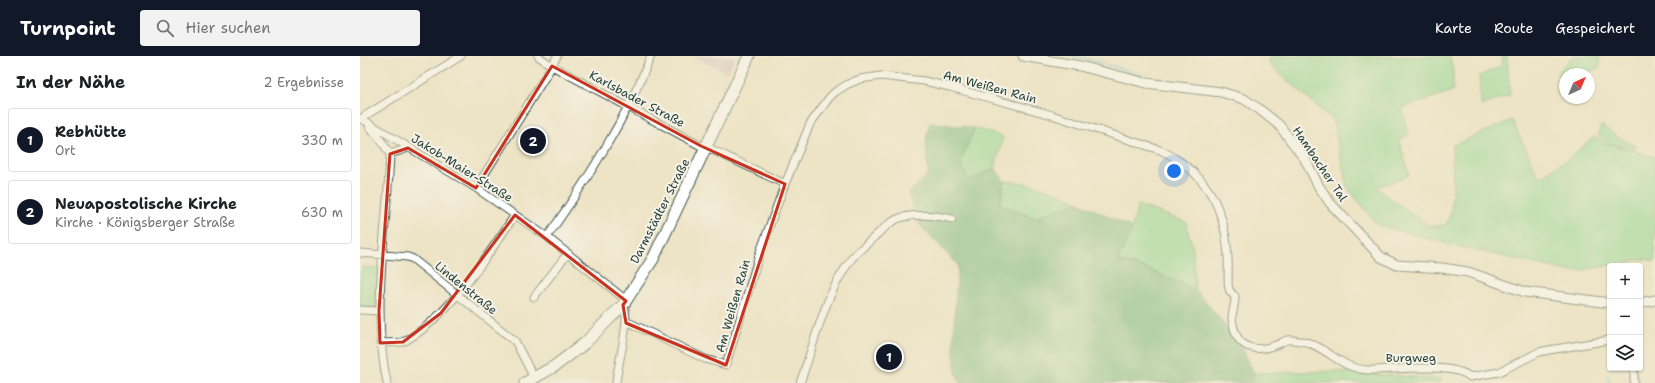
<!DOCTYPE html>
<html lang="de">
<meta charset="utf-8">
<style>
:root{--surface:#fff;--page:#f2f2f2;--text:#202124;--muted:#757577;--line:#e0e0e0;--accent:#111827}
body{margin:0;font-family:"Shantell Sans",sans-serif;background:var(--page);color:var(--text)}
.controls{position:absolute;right:12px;bottom:12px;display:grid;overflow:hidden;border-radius:4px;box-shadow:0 1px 3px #0004}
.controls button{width:36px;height:36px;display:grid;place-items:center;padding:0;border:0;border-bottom:1px solid var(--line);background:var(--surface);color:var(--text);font:20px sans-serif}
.compass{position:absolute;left:1199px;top:12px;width:36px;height:36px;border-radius:50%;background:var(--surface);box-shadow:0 1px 3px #0004;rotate:44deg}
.you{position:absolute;left:814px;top:115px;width:14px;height:14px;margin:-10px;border:3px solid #fff;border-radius:50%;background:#1a73e8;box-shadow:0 0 0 6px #1a73e833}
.badge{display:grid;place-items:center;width:26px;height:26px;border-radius:50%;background:var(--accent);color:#fff;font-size:13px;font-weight:700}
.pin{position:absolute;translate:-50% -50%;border:2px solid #fff;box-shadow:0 1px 4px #0006}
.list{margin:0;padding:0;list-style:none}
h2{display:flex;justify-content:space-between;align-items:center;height:52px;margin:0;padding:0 16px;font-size:17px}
h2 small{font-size:13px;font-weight:400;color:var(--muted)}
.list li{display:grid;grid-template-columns:26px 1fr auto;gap:12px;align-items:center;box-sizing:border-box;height:64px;margin:0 8px 8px;padding:0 8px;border:1px solid var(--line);border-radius:4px}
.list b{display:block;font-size:15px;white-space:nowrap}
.list p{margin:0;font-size:13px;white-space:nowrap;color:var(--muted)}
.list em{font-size:13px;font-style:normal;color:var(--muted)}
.icon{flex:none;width:22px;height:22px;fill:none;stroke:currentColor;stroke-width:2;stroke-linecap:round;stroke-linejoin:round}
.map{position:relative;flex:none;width:1295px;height:327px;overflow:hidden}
header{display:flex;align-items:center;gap:24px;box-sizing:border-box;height:56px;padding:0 20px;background:var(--accent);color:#fff}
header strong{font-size:19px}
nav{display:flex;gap:22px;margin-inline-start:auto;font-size:14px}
.search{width:280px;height:36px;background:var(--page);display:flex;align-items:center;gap:10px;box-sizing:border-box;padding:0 14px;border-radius:4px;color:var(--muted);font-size:15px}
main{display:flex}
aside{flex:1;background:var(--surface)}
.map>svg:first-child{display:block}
</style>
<header>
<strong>Turnpoint</strong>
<div class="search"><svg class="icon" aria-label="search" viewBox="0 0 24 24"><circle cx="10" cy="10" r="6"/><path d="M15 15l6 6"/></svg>Hier suchen</div>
<nav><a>Karte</a><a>Route</a><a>Gespeichert</a></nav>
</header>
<main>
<aside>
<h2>In der Nähe<small>2 Ergebnisse</small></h2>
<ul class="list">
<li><span class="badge">1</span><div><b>Rebhütte</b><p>Ort</p></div><em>330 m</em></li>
<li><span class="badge">2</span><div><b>Neuapostolische Kirche</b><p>Kirche · Königsberger Straße</p></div><em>630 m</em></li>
</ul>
</aside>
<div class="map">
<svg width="1295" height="327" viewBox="0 0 1295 327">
<rect width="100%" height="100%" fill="#f7f3e8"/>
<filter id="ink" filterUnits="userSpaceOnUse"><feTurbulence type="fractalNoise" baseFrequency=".025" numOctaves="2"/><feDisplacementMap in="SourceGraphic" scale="8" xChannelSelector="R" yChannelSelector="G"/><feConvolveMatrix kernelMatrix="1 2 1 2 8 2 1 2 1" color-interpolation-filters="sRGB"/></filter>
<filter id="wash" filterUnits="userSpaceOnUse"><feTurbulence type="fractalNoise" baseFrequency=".012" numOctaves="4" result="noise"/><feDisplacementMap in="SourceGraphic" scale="16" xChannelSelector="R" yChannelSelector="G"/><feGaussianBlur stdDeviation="0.9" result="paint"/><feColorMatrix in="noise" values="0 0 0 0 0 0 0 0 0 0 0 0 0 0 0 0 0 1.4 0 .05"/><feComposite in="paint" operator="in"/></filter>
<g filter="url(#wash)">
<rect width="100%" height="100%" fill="#ede3c5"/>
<path fill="#d2bdc6" d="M331,0H376L368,17Z"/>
<path fill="#8dd996" stroke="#568b65" d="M911,0H1090L1093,15V35L1042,52L1048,79L1039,84L1049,119L1017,131L1025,139L1070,170H1082L1087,167L1091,157L1093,129L1092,90L1152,64L1179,122L1208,103L1234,81L1243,86L1295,101V206L1286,203L1212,216L1088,188L1018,169L987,131L973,64L909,8Z
M1147,0L1150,39L1121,50L1119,20L1141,10L1143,1Z
M1213,0H1239L1240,11L1225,18H1205V28L1201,29L1198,15Z
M1241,69L1256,80L1277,91L1275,93L1248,87L1238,79Z
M615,72L643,81L635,112L609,125L600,106Z
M644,125C670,126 695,135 718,146L675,162L640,148Z
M778,149L826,166L833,194L835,233L785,212L758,205L772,172Z
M2,211L18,212L17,252L0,251V226Z
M974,315L1082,323L1080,327H893L894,317Z"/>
<path fill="#72b97f" stroke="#487b5a" d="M570,67L615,72L600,106L609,125L635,112L644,125L640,148L675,162L718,146L772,172L758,205L785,212L835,233L881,289L894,317L893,327H600C588,301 597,239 598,209L559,168L548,138L568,118L566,83Z"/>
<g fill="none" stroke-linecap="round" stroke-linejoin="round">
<path stroke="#5cc5d7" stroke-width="2" d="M713,0L743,7L792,23
M822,27L857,30L878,36
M1248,320L1249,327"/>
</g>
</g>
<g filter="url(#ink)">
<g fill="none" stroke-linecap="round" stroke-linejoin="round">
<defs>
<path id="minor" d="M178,0L192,10L341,90L351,93L425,128
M0,63L101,0
M2,63L116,132L187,181L266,244
M9,70L20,83L30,98C27,175 11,251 27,327
M30,98L48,92
M116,132L192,10L197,0
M187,181C227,124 265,65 291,0
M0,197L48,201L53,203L155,285L174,322
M174,241L208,197
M0,254L19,255
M266,267H270L345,303L366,309L400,196L425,128L450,68L469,42L475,36L488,28L500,23L521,20L564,25L590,31L692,59L800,94C846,115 866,153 868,202C869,209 867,229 869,233C870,236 873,239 875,240C875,248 873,254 872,261C872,267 875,277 878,282C886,295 902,294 916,289C919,288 923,285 927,284C931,283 937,285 942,285C967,290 980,313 1008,314C1032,314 1092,306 1110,321L1139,316L1179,296L1189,294L1250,284
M20,287C27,286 39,288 45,285C88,262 128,199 155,159
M1274,312V327
M256,327C257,310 272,261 263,249
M440,327C456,284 464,238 493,201C498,195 505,190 511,184C518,178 524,171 532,166C545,156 577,159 592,163"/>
<path id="tertiary" d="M663,0L720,10L786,27L861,36L884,43L899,53L919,69L945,103L958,129L970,147L1021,201L1037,209L1082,212L1108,216L1165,236L1250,247
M1280,247L1295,244"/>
<path id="primary" d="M165,327L195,310L225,287L263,249L293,203L389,0"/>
</defs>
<use href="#minor" stroke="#3e564a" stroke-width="9"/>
<use href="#tertiary" stroke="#3e564a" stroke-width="11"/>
<use href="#primary" stroke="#3e564a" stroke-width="13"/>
<use href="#minor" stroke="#fff" stroke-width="7"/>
<use href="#tertiary" stroke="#fff" stroke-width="9"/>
<use href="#primary" stroke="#fff" stroke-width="11"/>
</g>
</g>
<path d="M0 0H1295V327H0ZM192,10L341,90L425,128L366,309L266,267L263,249L266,245L155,159L81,257L43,286L20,287L19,255L30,98L48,92L116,132Z" fill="#ede3c5" fill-opacity=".55" fill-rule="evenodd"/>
<path fill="none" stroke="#c8321e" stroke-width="3" stroke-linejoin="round" d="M192,10L341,90L425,128L366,309L266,267L263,249L266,245L155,159L81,257L43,286L20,287L19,255L30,98L48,92L116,132Z"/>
<g text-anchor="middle" stroke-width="4" stroke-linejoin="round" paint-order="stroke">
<g font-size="12" fill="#1f3d34" stroke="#f7f3e8">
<text transform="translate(630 31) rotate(15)" y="4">Am Weißen Rain</text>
<text transform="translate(277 43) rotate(28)" y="4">Karlsbader Straße</text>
<text transform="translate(960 108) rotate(56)" y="4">Hambacher Tal</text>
<text transform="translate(102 112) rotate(32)" y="4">Jakob-Maier-Straße</text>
<text transform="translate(300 155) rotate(-63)" y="4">Darmstädter Straße</text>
<text transform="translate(106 232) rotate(39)" y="4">Lindenstraße</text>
<text transform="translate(373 250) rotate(-74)" y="4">Am Weißen Rain</text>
<text x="1051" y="306">Burgweg</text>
</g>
</g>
</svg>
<div class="controls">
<button>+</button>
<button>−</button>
<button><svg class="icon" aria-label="layers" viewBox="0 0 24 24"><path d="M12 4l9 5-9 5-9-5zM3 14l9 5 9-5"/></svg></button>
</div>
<svg class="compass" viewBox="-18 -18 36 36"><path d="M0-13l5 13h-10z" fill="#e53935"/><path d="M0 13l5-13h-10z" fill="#757577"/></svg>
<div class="you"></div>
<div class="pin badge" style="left:529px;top:301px">1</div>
<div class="pin badge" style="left:173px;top:85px">2</div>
</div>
</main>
